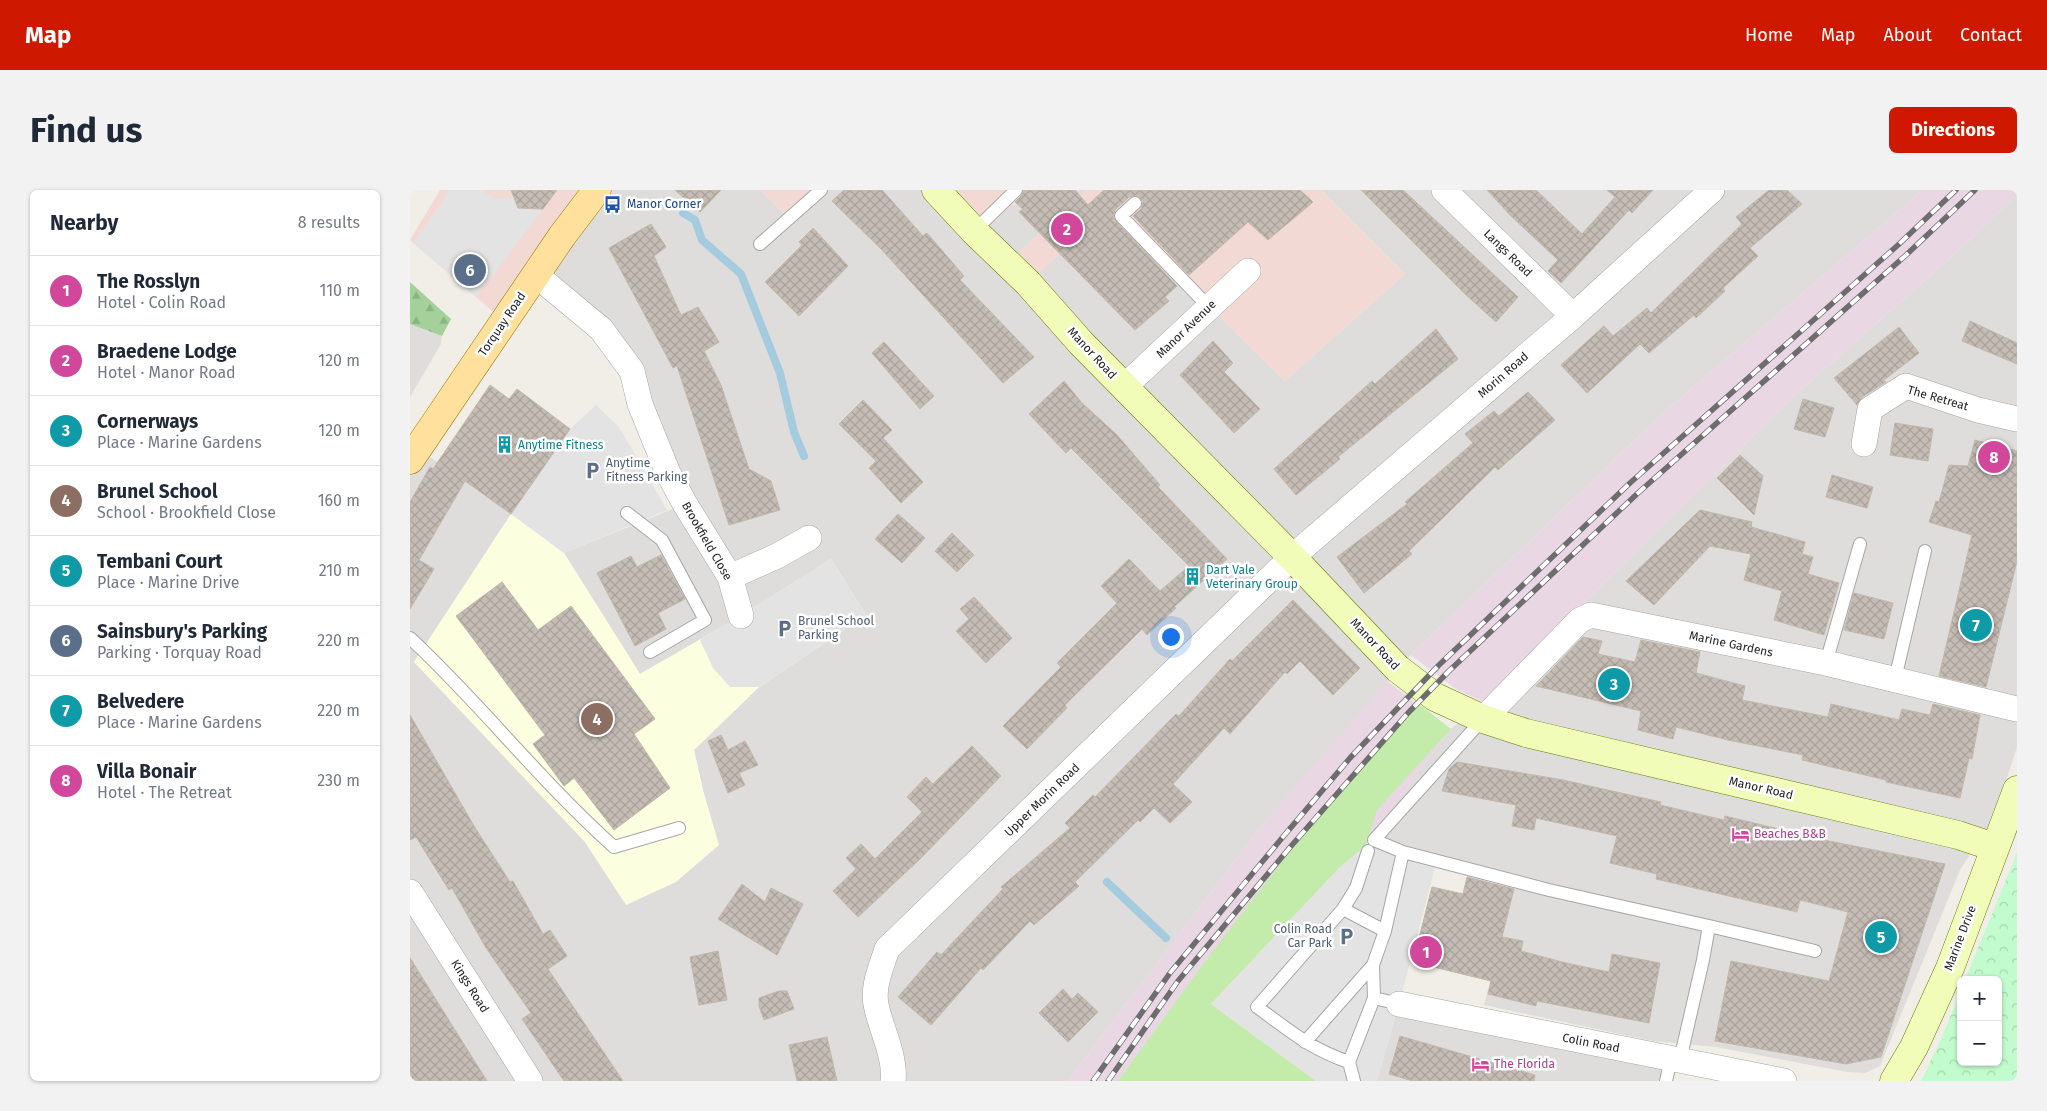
<!DOCTYPE html>
<meta charset="utf-8">
<style>
:root{--surface:#fff;--page:#f2f2f3;--text:#1f2937;--muted:#747a83;--line:#e0e1e3;--accent:#cf1800}
body{margin:0;font-family:"Fira Sans",sans-serif;background:var(--page);color:var(--text)}
.controls{position:absolute;right:15px;bottom:15px;display:grid;overflow:hidden;border-radius:8px;box-shadow:0 1px 4px #0004}
.controls button{width:45px;height:45px;display:grid;place-items:center;padding:0;border:0;border-bottom:1px solid var(--line);background:var(--surface);color:var(--text);font:25px sans-serif}
.you{position:absolute;left:760px;top:446px;width:18px;height:18px;margin:-12px;border:4px solid #fff;border-radius:50%;background:#1a73e8;box-shadow:0 0 0 8px #1a73e833}
.badge{display:grid;place-items:center;width:32px;height:32px;border-radius:50%;background:var(--accent);color:#fff;font-size:16px;font-weight:700}
.pin{position:absolute;translate:-50% -50%;border:2px solid #fff;box-shadow:0 1px 5px #0006}
.list{margin:0;padding:0;list-style:none}
h2{display:flex;justify-content:space-between;align-items:center;height:65px;margin:0;padding:0 20px;font-size:21px}
h2 small{font-size:16px;font-weight:400;color:var(--muted)}
.list li{display:grid;grid-template-columns:32px 1fr auto;gap:15px;align-items:center;box-sizing:border-box;height:70px;padding:0 20px;border-top:1px solid var(--line)}
.list b{display:block;font-size:19px;white-space:nowrap}
.list p{margin:0;font-size:16px;white-space:nowrap;color:var(--muted)}
.list em{font-size:16px;font-style:normal;color:var(--muted)}
.map{position:relative;flex:none;width:1607px;height:891px;overflow:hidden;border-radius:8px}
header{display:flex;align-items:center;gap:30px;box-sizing:border-box;height:70px;padding:0 25px;background:var(--accent);color:#fff}
header strong{font-size:24px}
nav{display:flex;gap:28px;margin-inline-start:auto;font-size:18px}
.intro{display:flex;align-items:center;justify-content:space-between;box-sizing:border-box;height:120px;padding:0 30px}
h1{margin:0;font-size:35px}
.button{padding:12px 22px;border-radius:8px;background:var(--accent);color:#fff;font-size:18px;font-weight:700}
main{display:flex;gap:30px;padding:0 30px}
aside{flex:1;background:var(--surface);border-radius:8px;box-shadow:0 1px 4px #0004}
.map>svg:first-child{display:block}
</style>
<header>
<strong>Map</strong>
<nav><a>Home</a><a>Map</a><a>About</a><a>Contact</a></nav>
</header>
<div class="intro"><h1>Find us</h1><a class="button">Directions</a></div>
<main>
<aside>
<h2>Nearby<small>8 results</small></h2>
<ul class="list">
<li><span class="badge" style="background:#d1479c">1</span><div><b>The Rosslyn</b><p>Hotel · Colin Road</p></div><em>110 m</em></li>
<li><span class="badge" style="background:#d1479c">2</span><div><b>Braedene Lodge</b><p>Hotel · Manor Road</p></div><em>120 m</em></li>
<li><span class="badge" style="background:#0f9aa8">3</span><div><b>Cornerways</b><p>Place · Marine Gardens</p></div><em>120 m</em></li>
<li><span class="badge" style="background:#8d6e63">4</span><div><b>Brunel School</b><p>School · Brookfield Close</p></div><em>160 m</em></li>
<li><span class="badge" style="background:#0f9aa8">5</span><div><b>Tembani Court</b><p>Place · Marine Drive</p></div><em>210 m</em></li>
<li><span class="badge" style="background:#5c6f8a">6</span><div><b>Sainsbury's Parking</b><p>Parking · Torquay Road</p></div><em>220 m</em></li>
<li><span class="badge" style="background:#0f9aa8">7</span><div><b>Belvedere</b><p>Place · Marine Gardens</p></div><em>220 m</em></li>
<li><span class="badge" style="background:#d1479c">8</span><div><b>Villa Bonair</b><p>Hotel · The Retreat</p></div><em>230 m</em></li>
</ul>
</aside>
<div class="map">
<svg width="1607" height="891" viewBox="0 0 1607 891">
<defs>
<pattern id="forest-firs" width="22" height="20" patternUnits="userSpaceOnUse" patternTransform="scale(1.25)"><rect width="22" height="20" fill="#a3d199"/><path d="M5 1l3.5 6h-7zM16 11l3.5 6h-7z" fill="#8cb383"/></pattern>
<pattern id="park-crowns" width="20" height="18" patternUnits="userSpaceOnUse" patternTransform="scale(1.25)"><rect width="20" height="18" fill="#c2fbcd"/><path d="M2 6a3 3 0 1 1 6 0M12 15a3 3 0 1 1 6 0" fill="none" stroke="#a6d7b0"/></pattern>
<pattern id="building-cross-hatch" width="8" height="8" patternUnits="userSpaceOnUse" patternTransform="scale(1.25)"><rect width="8" height="8" fill="#c5bdb5"/><path d="M0 0l8 8M0 8l8-8" fill="none" stroke="#a9a29b"/></pattern>
</defs>
<rect width="100%" height="100%" fill="#f0eee6"/>
<path fill="#dedddc" d="M187,0H350L379,28L411,0H526L604,15L619,0H676L599,72L684,34L703,17L802,114L812,129L875,191L995,84L911,0H1511L1500,11L1253,223L1001,465L845,644L658,891H0V270L7,260L28,272L101,324L13,460L175,652L217,715L293,600L284,560L349,497L456,425L331,426L230,484L154,363L275,314L222,180L126,85Z
M1607,4V557L1584,627L1550,680L1470,876L1455,883L1437,882L1306,857L1243,851L1074,815L1106,692L1026,674L956,655L1040,539L1078,514L1188,399L1327,262L1382,208L1556,54Z
M0,134L32,146L31,154L0,207Z
M989,814L1261,869L1256,891H967Z"/>
<path fill="#f2d9d4" d="M30,0H187L95,132L0,50Z
M350,0H411L379,28Z
M526,0H618L570,46Z
M676,0H911L995,84L875,191L812,129L802,114L703,17L618,93L598,73Z"/>
<path fill="#ead7e4" d="M1511,0H1607V4L1556,54L1382,208L1327,262L1188,399L1078,514L1046,499L1001,465L1253,223L1500,11Z
M977,491L1040,539L956,655L929,678L801,814L742,891H658L845,644Z"/>
<path fill="#fbffe0" d="M101,324L154,363L230,484L331,426L421,369L456,425L349,497L284,560L293,600L309,655L266,692L216,715L175,652L4,472Z"/>
<path fill="#c3ecaa" d="M1009,514L1041,539L967,620L956,655L929,678L801,814L906,891H708L802,762L905,630Z"/>
<path fill="url(#forest-firs)" d="M0,92L41,129L32,146L0,134Z"/>
<path fill="url(#park-crowns)" d="M1607,663V891H1511L1532,847L1551,801V872H1588V790H1555Z"/>
<path fill="#e3e3e3" d="M40,0H71L85,9L104,7L108,18L133,19L66,107L3,53Z
M186,215L209,237L257,320L154,363L101,324L160,239Z
M421,369L456,425L349,497H320L303,478L290,450Z
M956,655L1026,674L989,814L967,891H906L801,814L929,678Z"/>
<g fill="none" stroke-linecap="round" stroke-linejoin="round">
<path stroke="#a5cbdf" stroke-width="8" d="M273,23L285,30L292,50L331,84L370,183L384,242L394,266
M697,692L756,748"/>
</g>
<path fill="url(#building-cross-hatch)" stroke="#c3b7a7" d="M101,0H147L133,19L108,18Z
M265,0H311L290,22Z
M434,0H472L513,46L517,43L554,86L550,90L624,167L593,193L472,60L422,11Z
M614,0H665L678,15L694,0H890L903,12L858,50L838,32L779,85L723,26L731,19L733,12L728,5L719,7L705,20L703,28L767,96L755,107L759,111L725,140L609,22L613,19L605,12L612,5Z
M951,0H993L1108,107L1086,132L1056,105Z
M1077,0H1126L1172,44L1205,7L1197,0H1243L1222,23L1219,20L1151,93L1138,81L1148,70L1101,26Z
M1359,0H1377L1392,14L1340,58L1348,66L1313,98L1315,101L1286,128L1284,125L1239,163L1230,154L1177,203L1151,175L1194,136L1203,146L1237,118L1241,123L1332,34L1326,27Z
M241,34L256,57L244,66L271,125L288,117L309,152L294,161L311,195L339,279L361,291L370,320L319,335L267,176L263,178L199,58Z
M403,38L438,76L389,126L355,92L392,55L389,52Z
M1560,131L1607,153V174L1552,151Z
M1489,137L1509,163L1474,190L1476,192L1452,207L1447,215L1424,188Z
M1026,139L1048,169L928,267L930,269L886,305L864,279L962,191L965,194Z
M803,151L823,173L814,182L850,219L824,243L770,185Z
M474,152L524,206L510,219L462,163Z
M654,191L672,213L707,245L750,295L748,297L817,369L764,417L766,418L737,445L732,439L655,515L657,518L617,559L593,536L651,477L647,473L707,413L691,396L719,369L750,401L779,376L661,258L656,263L619,224Z
M80,195L99,209L107,199L160,239L101,324L55,291L9,370L24,379L0,419V312L20,277L23,279Z
M1118,202L1145,230L1088,280L1085,277L999,361L1002,364L954,403L927,367L997,314L995,312L1063,253L1055,244L1084,221L1089,226Z
M1393,209L1424,218L1415,247L1384,239Z
M453,210L482,240L473,248L513,292L491,313L459,278L466,271L429,234Z
M1485,233L1523,239L1518,271L1480,265Z
M1565,250L1607,261V371L1576,497L1529,486L1562,345L1519,332L1526,311L1529,312L1539,275L1558,276Z
M1330,265L1353,286L1344,325L1307,288Z
M1422,285L1463,297L1457,318L1416,307Z
M1290,320L1342,332L1341,337L1395,352L1392,364L1403,367L1398,384L1429,393L1414,445L1364,430L1372,401L1334,390L1341,364L1300,356L1244,415L1216,391Z
M488,324L515,348L492,373L465,349Z
M542,343L564,365L547,382L525,361Z
M251,365L275,409L248,423L256,439L225,456L187,383L221,366L227,377Z
M92,392L128,440L161,416L245,529L224,544L260,598L204,640L164,588L154,596L123,554L135,545L46,426Z
M1444,403L1483,413L1474,449L1434,440Z
M564,407L602,448L576,473L546,441L559,429L550,419Z
M883,410L950,478L923,505L890,471L877,484L875,482L820,544L814,538L763,594L782,612L760,633L744,618L730,632L728,630L665,692L669,696L624,735L620,731L573,780L571,778L521,835L488,807L527,762L531,765L593,699L591,697L660,638L655,633L683,605L685,607L766,524L769,526L820,469L822,471Z
M1173,447L1192,451L1188,464L1225,472L1231,450L1290,462L1286,483L1335,496L1332,510L1418,527L1421,514L1489,530L1492,519L1520,525L1523,514L1570,525L1562,569L1559,568L1550,608L1476,592V590L1392,570L1393,565L1318,550L1266,537L1263,549L1228,540L1231,521L1126,496Z
M0,525L64,636L100,692L103,691L133,744L140,740L157,766L138,779L213,891H154L112,829L121,823L76,758L42,698L39,700L6,647L0,650Z
M311,545L318,560L335,551L348,575L329,583L335,595L318,603L298,551Z
M562,556L591,586L509,670L448,727L423,701L446,679L436,668L451,654L465,669L512,622L497,607L516,587L523,594Z
M1047,572L1153,590L1251,612L1250,615L1314,630L1315,626L1419,651L1535,674L1471,867L1436,874L1305,851L1321,771L1419,791L1438,722L1390,710L1387,722L1246,689L1247,684L1200,673L1207,646L1126,628L1124,640L1102,636L1106,615L1032,601L1039,579Z
M1057,687L1104,699L1092,747L1113,751L1111,761L1156,773L1199,782L1202,764L1250,773L1239,833L1127,811L1126,816L1078,804L1081,791L1003,772L1022,697L1053,704Z
M332,694L355,712L361,698L393,714L367,765L308,729Z
M308,761L317,810L289,815L280,767Z
M0,768L77,891H0Z
M653,799L662,809L668,803L688,822L658,852L629,823Z
M369,801H377L384,819L354,830L349,816V808Z
M990,846L1125,885L1124,891H1003L979,884Z
M417,847L427,891H387L379,855Z"/>
<g fill="none" stroke-linecap="round" stroke-linejoin="round">
<defs>
<path id="service" d="M725,13L711,26L799,117
M564,41L606,0
M350,54L411,0
M217,323L252,350L295,430L240,462
M0,448C71,514 131,592 204,657L269,638
M1416,473L1450,354
M1485,489L1515,361
M1073,529L964,650L993,662L1139,700L1299,736L1293,770L1270,870
M958,661L946,698L933,719L847,817C879,840 900,859 939,872L964,808L989,814
M933,719L975,741
M1299,736L1405,761
M964,808L963,775L975,741L993,662
M895,852L963,775
M939,872L944,891
M1256,891L1261,869"/>
<path id="minor" d="M1034,0L1163,126
M126,85L191,139L222,181L230,214L258,283L275,314L320,387L331,426
M714,197L838,81
M1454,254L1460,219L1496,196L1568,220L1607,229
M320,387L367,366L399,348
M1073,529L1170,430L1181,425L1416,473L1607,519
M0,702L120,891
M989,814L1374,891
M483,891C486,868 472,841 467,819C461,799 471,778 477,759L882,367L1163,126L1302,0"/>
<path id="secondary" d="M526,0L564,41L618,93L671,153L882,367L988,479L1025,507L1073,529L1116,543L1548,645L1584,657
M1484,891L1504,857L1540,778L1607,600"/>
<path id="primary" d="M0,270L152,46L187,0"/>
</defs>
<use href="#service" stroke="#a6a6a6" stroke-width="14"/>
<use href="#minor" stroke="#a6a6a6" stroke-width="26"/>
<use href="#secondary" stroke="#607c01" stroke-width="29"/>
<use href="#primary" stroke="#9b7a00" stroke-width="29"/>
<use href="#service" stroke="#fff" stroke-width="12"/>
<use href="#minor" stroke="#fff" stroke-width="25"/>
<use href="#secondary" stroke="#f0fcb8" stroke-width="28"/>
<use href="#primary" stroke="#ffe09c" stroke-width="28"/>
<defs>
<path id="rail" d="M683,891L760,783L872,648L940,568L1029,475L1220,293L1488,55L1546,0
M698,891L768,791L882,655L998,523L1039,481L1228,303L1495,66L1565,0"/>
</defs>
<use href="#rail" stroke="#6d6d6d" stroke-width="5.5"/>
<use href="#rail" stroke="#fff" stroke-width="4" stroke-dasharray="11" stroke-linecap="butt"/>
</g>
<defs>
<symbol id="bus-bare" viewBox="-9 -9 18 18"><path d="M-5-6H5V4H4V6H2V4H-2V6H-4V4H-5ZM-3.5-4V0h7V-4ZM-3.5 1.2v1.5H-2V1.2ZM2 1.2v1.5H3.5V1.2Z" fill="#1a4fb4" stroke="#fff" stroke-width="2.5" paint-order="stroke"/></symbol>
<symbol id="building-bare" viewBox="-9 -9 18 18"><path d="M-4-6H4V6H1V3H-1V6H-4ZM-2.5-4.3h1.7v1.8h-1.7ZM.8-4.3h1.7v1.8H.8ZM-2.5-1h1.7V.8h-1.7ZM.8-1h1.7V.8H.8Z" fill="#0f9aa8" stroke="#fff" stroke-width="2.5" paint-order="stroke"/></symbol>
<symbol id="parking-bare" viewBox="-9 -9 18 18"><path d="M-3.5-5.5H1a3.5 3.5 0 0 1 0 7H-1V5.5H-3.5ZM-1-3.4V-.6H.8a1.4 1.4 0 0 0 0-2.8Z" fill="#5c6f8a" stroke="#fff" stroke-width="2.5" paint-order="stroke"/></symbol>
<symbol id="hotel-bare" viewBox="-9 -9 18 18"><path d="M-6-4.5h1.5V1H6V5H4.5V3h-9V5H-6ZM-4 0a1.8 1.8 0 1 1 3.6 0ZM.5 0V-2.5h3Q6-2.5 6 0Z" fill="#d1479c" stroke="#fff" stroke-width="2.5" paint-order="stroke"/></symbol>
</defs>
<g fill-rule="evenodd">
<use href="#bus-bare" x="190" y="2" width="25" height="25"/>
<use href="#building-bare" x="82" y="242" width="25" height="25"/>
<use href="#parking-bare" x="170" y="268" width="25" height="25"/>
<use href="#building-bare" x="770" y="374" width="25" height="25"/>
<use href="#parking-bare" x="362" y="426" width="25" height="25"/>
<use href="#hotel-bare" x="1318" y="632" width="25" height="25"/>
<use href="#parking-bare" x="924" y="734" width="25" height="25"/>
<use href="#hotel-bare" x="1058" y="862" width="25" height="25"/>
</g>
<g text-anchor="middle" stroke-width="5" stroke-linejoin="round" paint-order="stroke">
<g font-size="12" fill="#164399" stroke="#fff" text-anchor="start">
<text x="217" y="18">Manor Corner</text>
</g>
<g font-size="12" fill="#1f1f1f" stroke="#fff">
<text transform="translate(1098 63) rotate(44)" y="4">Langs Road</text>
<text transform="translate(92 134) rotate(-56)" y="4">Torquay Road</text>
<text transform="translate(776 139) rotate(-44)" y="4">Manor Avenue</text>
<text transform="translate(682 163) rotate(47)" y="4">Manor Road</text>
<text transform="translate(1093 185) rotate(-41)" y="4">Morin Road</text>
<text transform="translate(1528 208) rotate(16)" y="4">The Retreat</text>
<text transform="translate(297 351) rotate(60)" y="4">Brookfield Close</text>
<text transform="translate(965 454) rotate(47)" y="4">Manor Road</text>
<text transform="translate(1321 454) rotate(12)" y="4">Marine Gardens</text>
<text transform="translate(1351 598) rotate(13)" y="4">Manor Road</text>
<text transform="translate(632 610) rotate(-44)" y="4">Upper Morin Road</text>
<text transform="translate(1550 748) rotate(-69)" y="4">Marine Drive</text>
<text transform="translate(60 796) rotate(58)" y="4">Kings Road</text>
<text transform="translate(1181 853) rotate(11)" y="4">Colin Road</text>
</g>
<g font-size="12" fill="#0d838f" stroke="#fff" text-anchor="start">
<text x="108" y="259">Anytime Fitness</text>
<text x="796" y="384">Dart Vale<tspan x="796" dy="14">Veterinary Group</tspan></text>
</g>
<g font-size="12" fill="#4e5e75" stroke="#fff" text-anchor="start">
<text x="196" y="277">Anytime<tspan x="196" dy="14">Fitness Parking</tspan></text>
<text x="388" y="435">Brunel School<tspan x="388" dy="14">Parking</tspan></text>
<text x="922" y="743" text-anchor="end">Colin Road<tspan x="922" dy="14">Car Park</tspan></text>
</g>
<g font-size="12" fill="#b23c85" stroke="#fff" text-anchor="start">
<text x="1344" y="648">Beaches B&amp;B</text>
<text x="1084" y="878">The Florida</text>
</g>
</g>
</svg>
<div class="controls">
<button>+</button>
<button>−</button>
</div>
<div class="you"></div>
<div class="pin badge" style="left:1016px;top:762px;background:#d1479c">1</div>
<div class="pin badge" style="left:657px;top:39px;background:#d1479c">2</div>
<div class="pin badge" style="left:1204px;top:494px;background:#0f9aa8">3</div>
<div class="pin badge" style="left:187px;top:529px;background:#8d6e63">4</div>
<div class="pin badge" style="left:1471px;top:747px;background:#0f9aa8">5</div>
<div class="pin badge" style="left:60px;top:80px;background:#5c6f8a">6</div>
<div class="pin badge" style="left:1566px;top:435px;background:#0f9aa8">7</div>
<div class="pin badge" style="left:1584px;top:267px;background:#d1479c">8</div>
</div>
</main>
